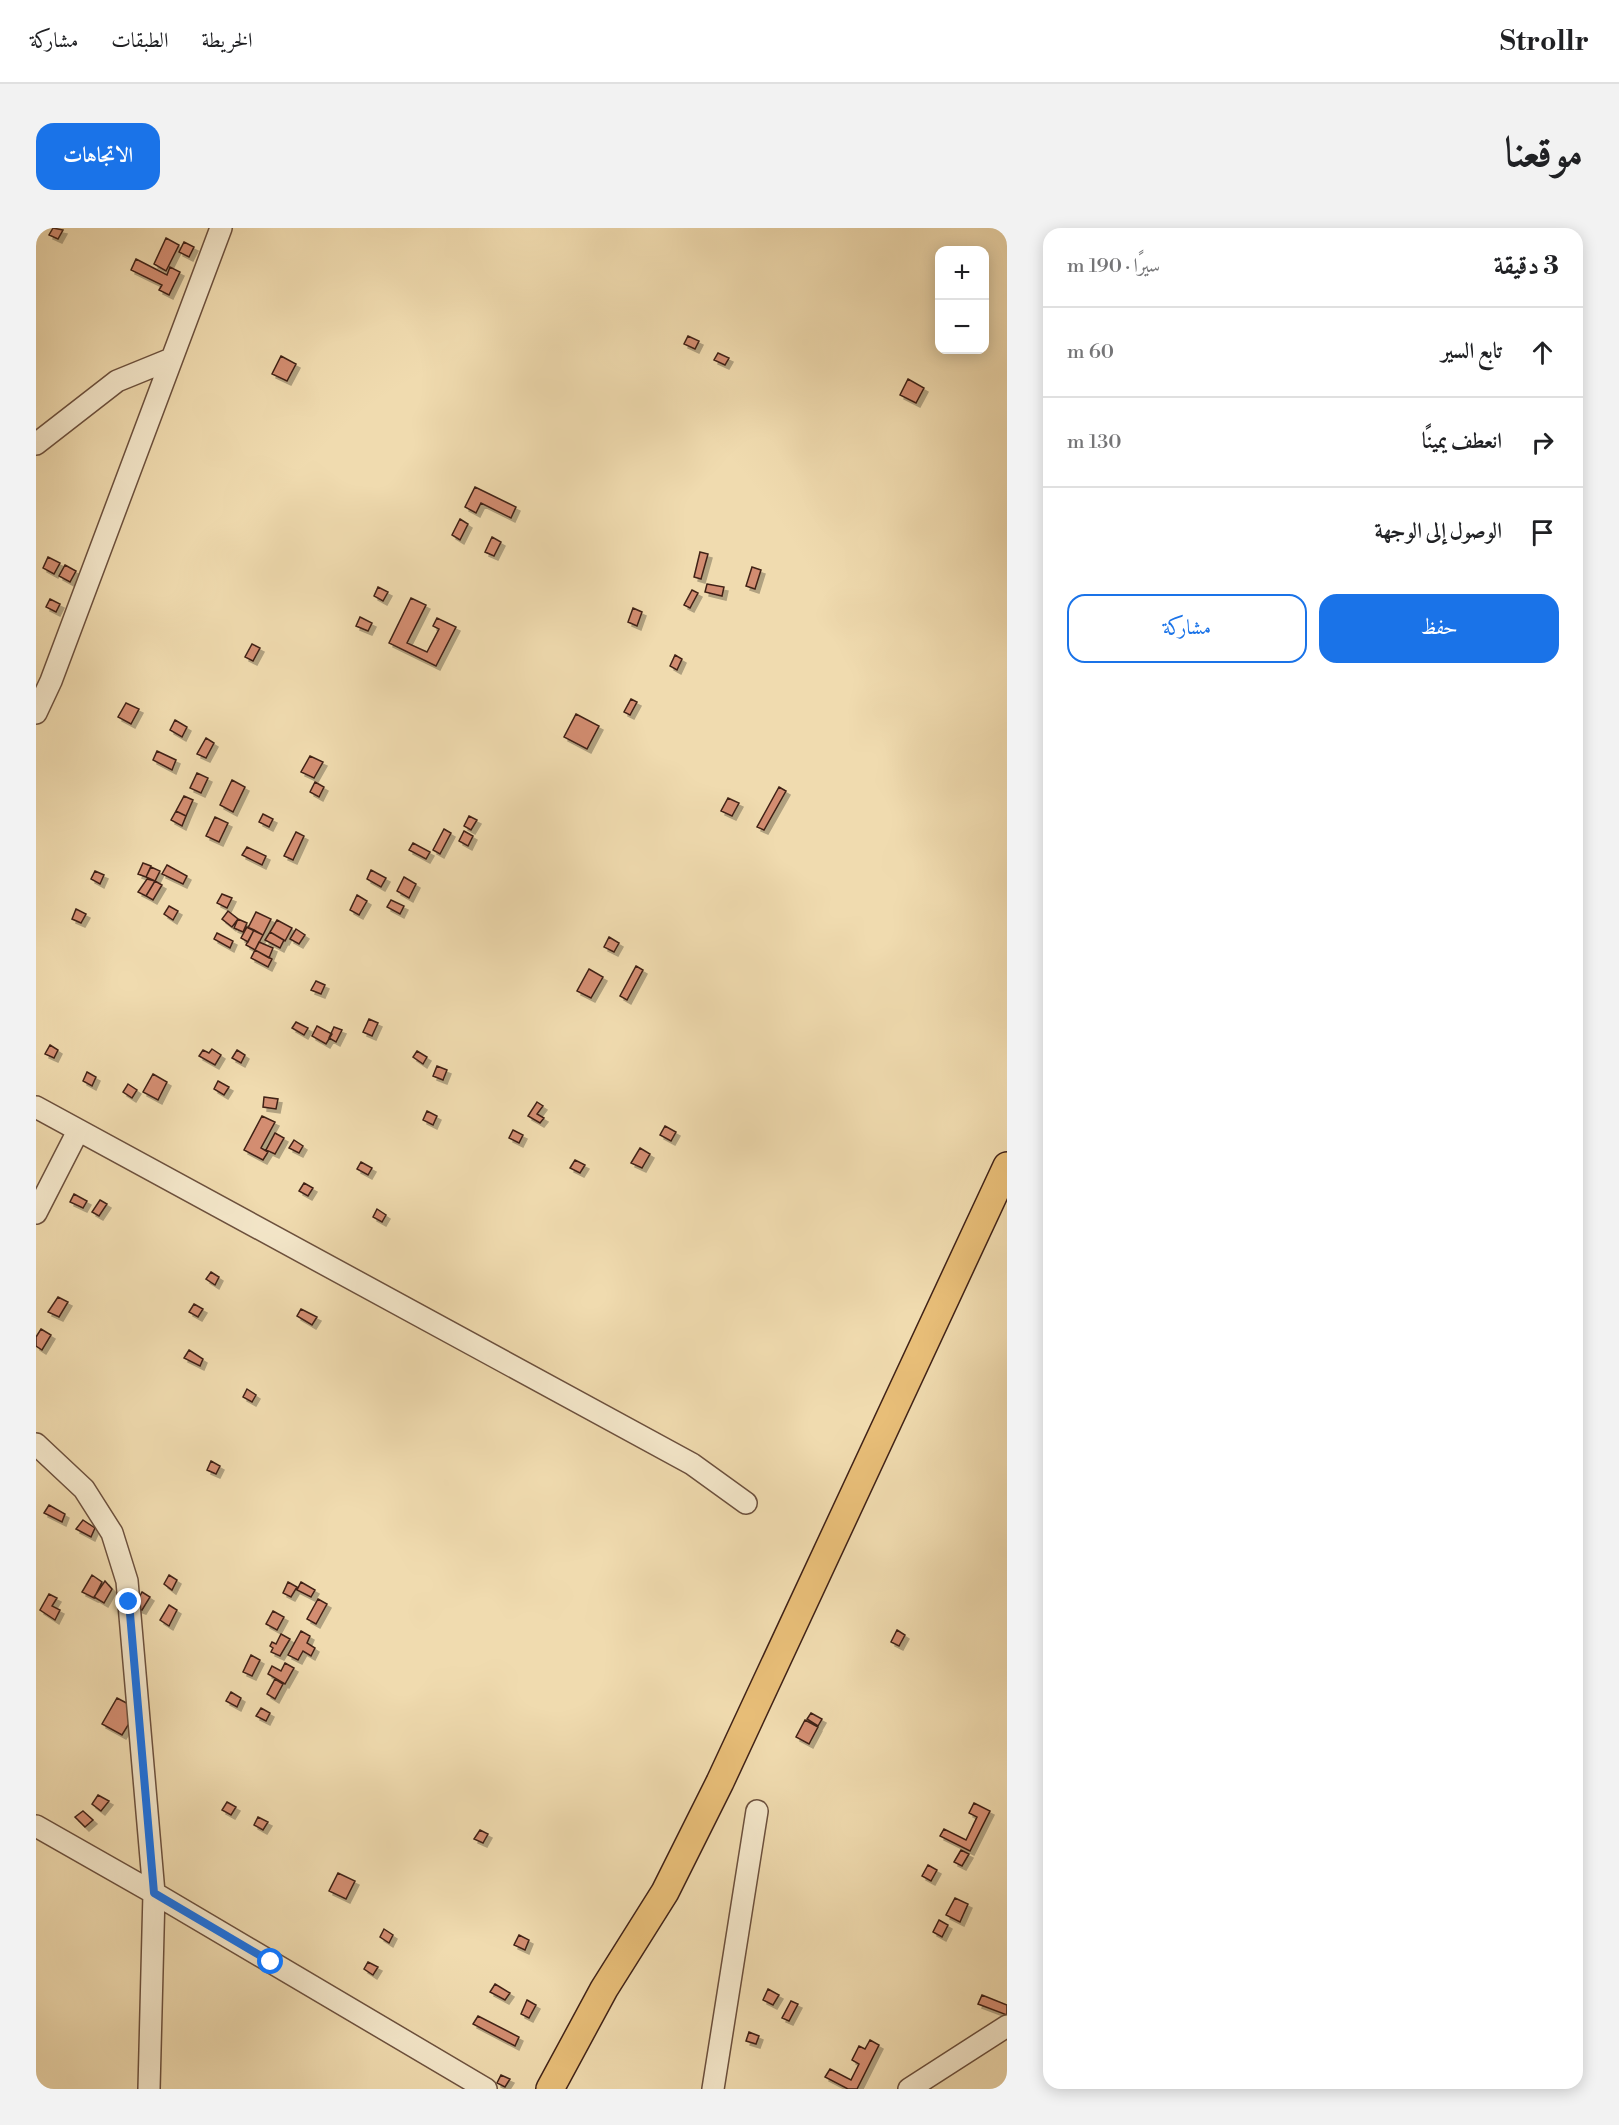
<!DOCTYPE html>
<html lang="ar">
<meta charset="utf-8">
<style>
:root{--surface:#fff;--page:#f2f2f2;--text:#202124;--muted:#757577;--line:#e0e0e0;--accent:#1a73e8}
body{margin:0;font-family:"Libre Bodoni",Amiri,serif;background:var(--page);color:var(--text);direction:rtl}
.controls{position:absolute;right:18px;top:18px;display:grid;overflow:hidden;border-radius:12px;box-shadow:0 3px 15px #0003}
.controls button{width:54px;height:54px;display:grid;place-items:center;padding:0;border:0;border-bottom:2px solid var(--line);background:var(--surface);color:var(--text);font:30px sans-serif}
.stop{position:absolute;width:18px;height:18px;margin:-14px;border:4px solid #1a73e8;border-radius:50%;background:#fff}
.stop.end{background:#1a73e8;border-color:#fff;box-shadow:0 2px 6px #0008}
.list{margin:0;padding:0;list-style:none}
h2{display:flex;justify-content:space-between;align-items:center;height:78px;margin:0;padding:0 24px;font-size:26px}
h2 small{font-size:20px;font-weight:400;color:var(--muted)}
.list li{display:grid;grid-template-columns:39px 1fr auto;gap:18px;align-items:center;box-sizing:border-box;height:90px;padding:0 24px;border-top:2px solid var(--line)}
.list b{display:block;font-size:22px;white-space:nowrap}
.list em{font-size:20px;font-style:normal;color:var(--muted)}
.actions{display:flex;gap:12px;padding:18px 24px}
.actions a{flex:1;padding:14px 0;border:2px solid var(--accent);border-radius:18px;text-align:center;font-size:21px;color:var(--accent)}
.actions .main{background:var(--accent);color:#fff}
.icon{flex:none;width:33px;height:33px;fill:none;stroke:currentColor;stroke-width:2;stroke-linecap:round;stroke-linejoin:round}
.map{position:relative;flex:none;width:971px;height:1861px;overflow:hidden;direction:ltr;border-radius:18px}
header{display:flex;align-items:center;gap:36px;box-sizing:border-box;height:84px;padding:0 30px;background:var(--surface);border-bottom:2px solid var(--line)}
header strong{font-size:28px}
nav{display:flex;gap:33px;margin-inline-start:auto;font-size:21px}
.intro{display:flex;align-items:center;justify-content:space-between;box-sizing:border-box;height:144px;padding:0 36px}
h1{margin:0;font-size:42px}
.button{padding:15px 27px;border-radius:18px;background:var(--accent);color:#fff;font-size:21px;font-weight:700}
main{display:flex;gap:36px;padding:0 36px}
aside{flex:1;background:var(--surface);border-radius:18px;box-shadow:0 3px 15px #0003}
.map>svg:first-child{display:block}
</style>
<header>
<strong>Strollr</strong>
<nav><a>الخريطة</a><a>الطبقات</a><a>مشاركة</a></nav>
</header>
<div class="intro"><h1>موقعنا</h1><a class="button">الاتجاهات</a></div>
<main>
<aside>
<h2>3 دقيقة<small>سيرًا · 190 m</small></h2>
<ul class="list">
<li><svg class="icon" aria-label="ahead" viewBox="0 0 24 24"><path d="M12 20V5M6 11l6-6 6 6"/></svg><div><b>تابع السير</b></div><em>60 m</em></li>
<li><svg class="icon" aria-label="right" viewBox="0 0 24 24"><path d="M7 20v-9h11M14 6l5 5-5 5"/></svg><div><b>انعطف يمينًا</b></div><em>130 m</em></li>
<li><svg class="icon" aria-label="arrive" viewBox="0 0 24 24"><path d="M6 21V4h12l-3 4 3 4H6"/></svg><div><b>الوصول إلى الوجهة</b></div></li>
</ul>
<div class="actions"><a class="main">حفظ</a><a>مشاركة</a></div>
</aside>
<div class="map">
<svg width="971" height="1861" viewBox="0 0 971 1861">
<defs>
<filter id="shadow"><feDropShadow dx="4" dy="4" stdDeviation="0" flood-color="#0004"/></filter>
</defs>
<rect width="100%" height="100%" fill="#f0dbaf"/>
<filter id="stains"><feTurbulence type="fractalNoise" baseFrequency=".00333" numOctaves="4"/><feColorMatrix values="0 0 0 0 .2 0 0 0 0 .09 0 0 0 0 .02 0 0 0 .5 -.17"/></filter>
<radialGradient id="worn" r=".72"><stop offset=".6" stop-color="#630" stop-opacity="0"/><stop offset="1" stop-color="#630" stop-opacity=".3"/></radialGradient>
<path fill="#d38d71" stroke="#402217" stroke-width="1.5" filter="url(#shadow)" d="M17,0L27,2L22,11L13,7Z
M130,10L143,17L130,43L118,36Z
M148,14L158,19L153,29L143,24Z
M100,31L131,47L134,39L144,44L133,67L123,62L126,57L95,42Z
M652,108L663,113L659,121L648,116Z
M682,125L693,130L689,137L678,132Z
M245,128L260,136L251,153L236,146Z
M872,151L888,160L880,175L864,167Z
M439,259L480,279L475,290L445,275L440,285L429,279Z
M424,291L432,296L424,312L416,307Z
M456,309L465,314L458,328L449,324Z
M664,324L672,326L665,351L658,349Z
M12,329L24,335L18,346L7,340Z
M29,337L40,343L34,354L23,348Z
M716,339L725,342L719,361L710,358Z
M671,356L688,359L686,368L669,364Z
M342,359L352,364L347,373L338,368Z
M656,362L662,365L654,380L648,377Z
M375,370L390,377L371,415L391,424L403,401L397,398L401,390L420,399L400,438L353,415Z
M14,371L24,376L20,384L10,379Z
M597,380L606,384L601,398L592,394Z
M324,389L336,395L332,403L320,398Z
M216,416L224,420L217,433L209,429Z
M639,427L646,431L641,442L634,438Z
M595,471L601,474L594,487L588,484Z
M90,475L103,481L95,496L82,489Z
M540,486L563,498L551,521L528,509Z
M139,492L151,499L146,509L134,502Z
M170,510L178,515L170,530L161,526Z
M121,523L140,532L136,542L117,532Z
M274,528L287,534L278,550L265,544Z
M161,545L172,550L165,565L154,560Z
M196,552L209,559L197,584L184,577Z
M279,554L288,559L283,569L274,564Z
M743,559L750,563L728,602L721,599Z
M148,568L157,572L150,588L140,583Z
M692,570L703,575L696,588L685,583Z
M140,583L150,588L146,598L135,592Z
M227,586L237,591L233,599L223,594Z
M433,588L441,592L435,602L428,598Z
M179,589L192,595L183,614L170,608Z
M408,601L415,605L404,626L397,622Z
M428,603L437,608L432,618L423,613Z
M260,604L268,608L257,632L248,628Z
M377,615L394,624L390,631L373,622Z
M211,619L230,628L226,637L206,627Z
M107,635L115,638L110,649L102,646Z
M131,637L151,648L147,656L126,646Z
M115,639L124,643L119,653L110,649Z
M335,642L350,650L345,659L331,651Z
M59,643L68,647L64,656L55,651Z
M368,649L380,656L373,670L361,663Z
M111,651L119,653L110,668L102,664Z
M119,653L126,657L117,672L110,668Z
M186,666L196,670L191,680L181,675Z
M321,667L331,673L323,687L314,682Z
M355,672L368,678L364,686L351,679Z
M133,678L142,683L137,692L128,686Z
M40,681L50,686L45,695L36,691Z
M192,683L202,691L196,699L186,691Z
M220,684L235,691L227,707L212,700Z
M202,691L211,695L207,704L198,700Z
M241,692L256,700L249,713L234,704Z
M211,699L218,702L212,714L205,710Z
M260,701L269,707L263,716L254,711Z
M218,702L227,707L219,722L210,717Z
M234,704L248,712L244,720L229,712Z
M181,705L197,713L194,720L178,711Z
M573,709L583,715L578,724L568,719Z
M223,714L237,720L233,730L219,722Z
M219,722L236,731L232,739L215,730Z
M600,738L607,742L591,772L584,768Z
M553,741L567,749L555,770L541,763Z
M280,753L289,757L285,766L275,762Z
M333,791L342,795L336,808L327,804Z
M260,794L272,800L268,807L256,800Z
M281,798L296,806L290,816L276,808Z
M298,799L306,802L300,814L293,810Z
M14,817L22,822L18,830L9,826Z
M176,821L185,827L179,837L163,828L167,822L173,825Z
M201,822L209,827L205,835L196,830Z
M381,823L391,829L387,836L377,829Z
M401,838L411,842L407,852L397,848Z
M51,844L60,849L56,858L47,853Z
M117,846L131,854L122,872L107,864Z
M182,853L193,859L188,867L178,861Z
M92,856L101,862L96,870L87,864Z
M228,869L242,871L240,881L227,879Z
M501,874L507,878L501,886L508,890L504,895L492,888Z
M391,883L401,888L397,897L387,892Z
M226,888L239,894L225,920L232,924L227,932L208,922Z
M629,898L640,904L635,913L624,907Z
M477,902L487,907L483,915L473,910Z
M239,905L248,910L239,926L230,922Z
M258,912L267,918L263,925L253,920Z
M604,920L614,926L606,940L595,935Z
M539,932L549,937L544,945L534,940Z
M325,934L336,940L332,947L321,941Z
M268,955L277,960L272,968L263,963Z
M38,966L51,973L47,980L34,974Z
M64,972L71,976L63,988L56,984Z
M341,981L350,987L346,994L337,989Z
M175,1044L183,1049L179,1057L170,1051Z
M22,1069L32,1074L23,1089L12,1084Z
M158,1076L167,1081L162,1089L153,1084Z
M265,1081L281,1089L276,1097L261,1088Z
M5,1101L15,1107L6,1122L0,1118V1109Z
M153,1122L167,1131L164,1138L148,1130Z
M211,1161L220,1167L216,1174L207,1169Z
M175,1233L184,1238L180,1246L171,1242Z
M13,1277L29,1286L26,1294L8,1285Z
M47,1292L59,1300L55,1309L40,1301Z
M56,1347L66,1354L58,1370L46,1364Z
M133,1347L141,1352L136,1362L128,1356Z
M69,1353L76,1361L68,1375L58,1369Z
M252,1354L261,1359L255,1369L247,1365Z
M265,1354L279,1362L275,1369L261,1362Z
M106,1364L114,1369L106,1382L98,1379Z
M13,1366L21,1370L16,1378L24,1382L19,1392L4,1382Z
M282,1371L291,1376L280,1396L271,1391Z
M133,1377L141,1382L133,1398L124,1392Z
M237,1383L248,1389L241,1402L230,1396Z
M861,1402L869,1407L863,1418L855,1414Z
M265,1403L274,1408L271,1415L279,1420L275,1428L267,1423L262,1432L252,1427Z
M245,1406L254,1411L244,1428L235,1424L237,1420L234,1418L236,1414L240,1416Z
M215,1427L224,1432L216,1448L207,1444Z
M249,1435L258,1440L249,1456L232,1446L236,1438L245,1443Z
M239,1451L247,1456L239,1471L231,1466Z
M195,1464L205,1470L201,1479L190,1473Z
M81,1470L102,1481L86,1507L66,1496Z
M225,1480L234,1485L230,1493L220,1488Z
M775,1485L786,1491L782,1498L771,1491Z
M769,1492L782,1499L773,1516L760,1509Z
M62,1567L73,1573L65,1583L56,1576Z
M191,1574L200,1579L195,1587L186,1582Z
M938,1575L954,1583L934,1623L904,1608L908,1601L930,1612L941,1589L933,1585Z
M47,1583L57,1592L49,1599L39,1589Z
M222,1589L232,1594L227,1602L218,1597Z
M444,1602L452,1606L447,1615L438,1611Z
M925,1622L933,1626L926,1638L918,1634Z
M892,1637L901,1642L895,1653L886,1648Z
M302,1645L319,1653L310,1671L293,1663Z
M919,1670L932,1676L924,1694L910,1687Z
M903,1692L912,1697L906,1709L897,1704Z
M348,1701L357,1707L353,1715L344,1709Z
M483,1707L493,1712L489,1722L478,1717Z
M332,1734L342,1739L337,1747L328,1741Z
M459,1756L474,1765L469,1772L454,1764Z
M732,1761L743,1767L737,1777L727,1772Z
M946,1767L971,1777V1787L942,1776Z
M491,1772L500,1777L493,1790L485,1786Z
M755,1773L762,1776L753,1793L746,1790Z
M442,1788L483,1809L479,1818L437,1796Z
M713,1804L723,1808L720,1816L710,1813Z
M834,1812L843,1817L821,1861H812L789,1849L794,1841L815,1852L823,1836L816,1832L823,1818L829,1821Z
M465,1847L474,1851L469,1859L461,1855Z"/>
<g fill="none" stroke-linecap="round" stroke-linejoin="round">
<defs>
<path id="minor" d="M0,216L81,153L135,131
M0,485L15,453L185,0
M0,879L656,1236L710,1275
M0,985L42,903
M0,1216L48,1261L76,1305L91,1353L118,1665L113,1861
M0,1598L118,1665L450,1861
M677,1861L721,1583
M873,1861L971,1798"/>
<path id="major" d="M514,1861L568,1761L629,1664L684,1554L971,938"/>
</defs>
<use href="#minor" stroke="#6c503d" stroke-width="24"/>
<use href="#major" stroke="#402217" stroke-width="30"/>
<use href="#minor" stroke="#f5e8cb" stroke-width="21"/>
<use href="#major" stroke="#e8be78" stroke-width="27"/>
</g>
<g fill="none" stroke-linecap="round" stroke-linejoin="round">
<path stroke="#1a73e8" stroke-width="8" d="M93,1374L118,1665L235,1734"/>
</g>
<rect width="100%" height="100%" filter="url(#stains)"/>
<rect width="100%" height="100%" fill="url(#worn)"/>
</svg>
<div class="controls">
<button>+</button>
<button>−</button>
</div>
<div class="stop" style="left:235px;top:1734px"></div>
<div class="stop end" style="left:93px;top:1374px"></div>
</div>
</main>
